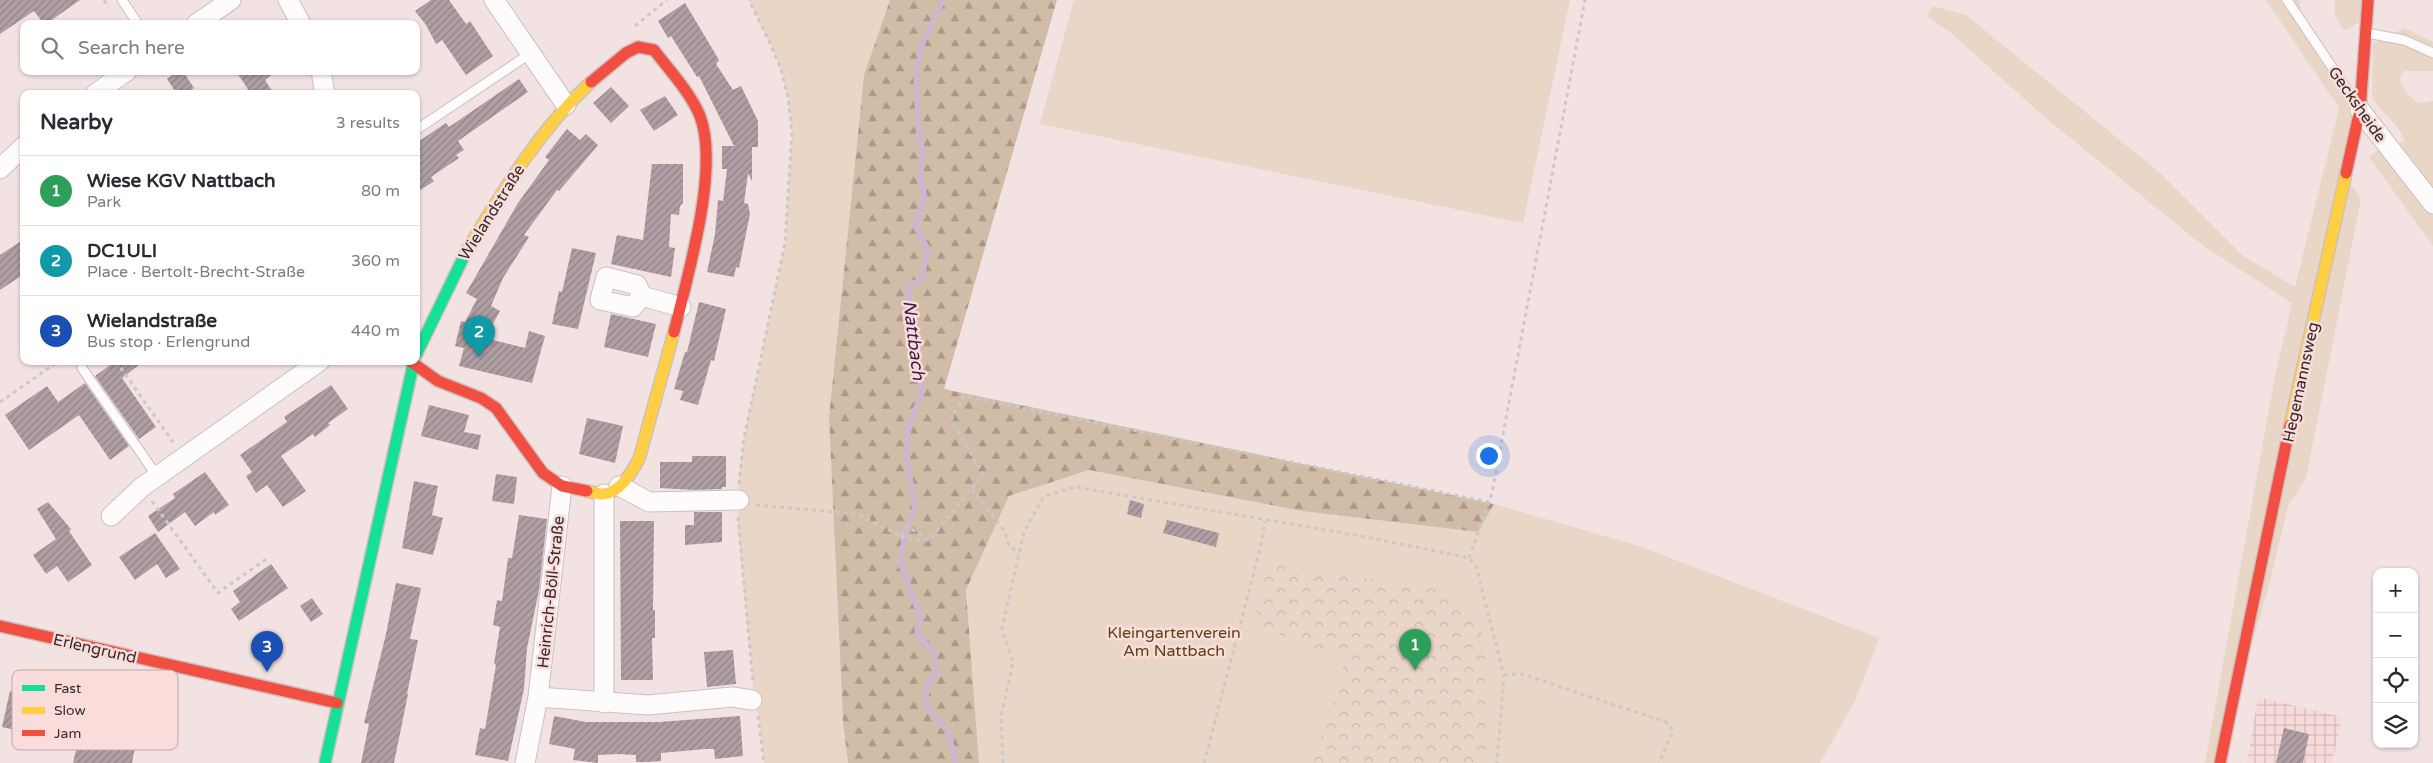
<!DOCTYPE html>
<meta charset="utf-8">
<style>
:root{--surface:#fff;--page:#f7f7f7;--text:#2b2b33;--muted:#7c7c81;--line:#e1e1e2;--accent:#1a73e8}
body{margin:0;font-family:"Varela Round",sans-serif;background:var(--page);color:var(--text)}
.controls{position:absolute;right:15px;bottom:15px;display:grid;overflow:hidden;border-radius:10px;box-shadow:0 1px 4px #0004}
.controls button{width:45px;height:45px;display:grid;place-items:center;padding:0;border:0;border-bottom:1px solid var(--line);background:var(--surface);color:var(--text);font:25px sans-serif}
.you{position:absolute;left:1488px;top:455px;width:18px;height:18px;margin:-12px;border:4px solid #fff;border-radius:50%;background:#1a73e8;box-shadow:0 0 0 8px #1a73e833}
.badge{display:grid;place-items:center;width:32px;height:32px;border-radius:50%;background:var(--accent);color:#fff;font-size:16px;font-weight:700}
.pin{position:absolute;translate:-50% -41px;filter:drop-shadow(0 1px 2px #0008)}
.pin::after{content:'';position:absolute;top:26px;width:18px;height:15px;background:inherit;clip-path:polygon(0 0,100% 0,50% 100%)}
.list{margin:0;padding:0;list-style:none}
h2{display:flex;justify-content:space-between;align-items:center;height:65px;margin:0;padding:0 20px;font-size:21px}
h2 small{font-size:16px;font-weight:400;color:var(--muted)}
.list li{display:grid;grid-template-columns:32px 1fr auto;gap:15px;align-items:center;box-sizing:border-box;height:70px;padding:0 20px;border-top:1px solid var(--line)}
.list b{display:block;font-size:19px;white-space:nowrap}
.list p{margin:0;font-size:16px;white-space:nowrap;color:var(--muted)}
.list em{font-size:16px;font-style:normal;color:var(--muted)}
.icon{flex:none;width:28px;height:28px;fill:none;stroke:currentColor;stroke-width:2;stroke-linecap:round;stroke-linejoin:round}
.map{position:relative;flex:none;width:2433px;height:763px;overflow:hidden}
.search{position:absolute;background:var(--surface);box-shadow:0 1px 4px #0004;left:20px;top:20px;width:400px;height:55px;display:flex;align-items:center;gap:12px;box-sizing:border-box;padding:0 18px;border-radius:10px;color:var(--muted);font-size:19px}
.panel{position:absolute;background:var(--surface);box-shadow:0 1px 4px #0004;left:20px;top:90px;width:400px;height:275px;border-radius:10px}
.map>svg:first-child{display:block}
</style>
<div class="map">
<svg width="2433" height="763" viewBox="0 0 2433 763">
<defs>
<pattern id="industrial-grid" width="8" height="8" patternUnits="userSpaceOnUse" patternTransform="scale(1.25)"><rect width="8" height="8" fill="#f6d9d9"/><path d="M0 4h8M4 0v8" fill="none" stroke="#d4baba"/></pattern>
<pattern id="forest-firs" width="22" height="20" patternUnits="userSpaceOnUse" patternTransform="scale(1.25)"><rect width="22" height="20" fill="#d1bca7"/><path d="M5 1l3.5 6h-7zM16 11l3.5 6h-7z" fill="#a98"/></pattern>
<pattern id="park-crowns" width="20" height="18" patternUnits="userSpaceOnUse" patternTransform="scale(1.25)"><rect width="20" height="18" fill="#e9d6c6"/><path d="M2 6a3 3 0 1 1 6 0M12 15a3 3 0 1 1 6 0" fill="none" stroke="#c8b8aa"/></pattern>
<pattern id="building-hatch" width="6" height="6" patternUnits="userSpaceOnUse" patternTransform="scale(1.25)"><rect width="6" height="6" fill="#af9fa4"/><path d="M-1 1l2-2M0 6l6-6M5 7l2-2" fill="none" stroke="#8f8286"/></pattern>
</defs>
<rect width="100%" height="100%" fill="#f3e2e2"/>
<path fill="url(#industrial-grid)" d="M2258,697L2342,717L2332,763H2247Z"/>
<path fill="#e9d6c6" d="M749,0H890L864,75L829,417L843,721L848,763H764L758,714L752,700L753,684L738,528L739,475L744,438L785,243L792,133L788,98L781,69L770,43Z
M1074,0H1570L1523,223L1040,124Z
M2266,0H2299L2307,40L2354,109L2340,168L2361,199L2306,478L2288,506L2267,593L2216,763H2205L2275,376L2292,303L2205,247L2048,120L1951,33L1927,16L1932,6L1966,15L2158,171L2243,256L2295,287L2339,108Z
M2335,0H2363V18L2351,28L2343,30L2335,15Z
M2405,28L2433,42V71H2404L2399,79L2408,95L2418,103L2433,101V246L2369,157L2383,146L2405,142L2399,129L2372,99L2373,43Z
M1088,470L1302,511L1478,532L1494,504L1639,546L1879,638L1856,699L1820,763H979L966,590L1009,496Z"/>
<path fill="url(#forest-firs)" d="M890,0H1057L944,389L1494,504L1478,532L1302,511L1089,470L1009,496L966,590L979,763H848L843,721L829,417L864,75Z"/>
<path fill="url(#park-crowns)" d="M1265,563L1434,589L1481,627L1489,679L1487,763H1310L1325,726L1345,661L1254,624Z"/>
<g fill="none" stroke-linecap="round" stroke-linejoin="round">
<path stroke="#cfb6d0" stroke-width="5.5" d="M943,0L923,42L916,75L919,140L923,150L920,176L925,198L915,226L928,249L921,281L907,285L919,350L921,395L909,426L906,452L915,509L907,526L900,562L920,616L917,634L933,651L937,673L927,686L926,705L948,732L956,763"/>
</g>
<path fill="url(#building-hatch)" d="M0,0H80L46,24H44L34,11L0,34Z
M431,0H449L466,24L470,21L493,56L466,75L442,40L436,44L426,25L415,11Z
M685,3L719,60L716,64L733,90L741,86L758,121V147H752V181L748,173L744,203L748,204L750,214L739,268L736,267L734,277L707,272L715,234L718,200L723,201L727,169H722V146H734L699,76L697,77L671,36L668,38L658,21Z
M178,71H183L194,88L185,94H177L167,79Z
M236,71H276L265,80L274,94H251Z
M519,79L528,92L458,141L464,150L456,155L459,158L431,177L434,181L416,193V143L446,123L449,127Z
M611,87L629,106L611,123L593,103Z
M665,96L678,115L654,131L640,110Z
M567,129L580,140L586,134L598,145L559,191L557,190L524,235L529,237L503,278L491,306L500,311L485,338L525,348L529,331L545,336L532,383L459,366L464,348L455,346L461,321L465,322L477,299L466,293L518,203L549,160L545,157Z
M652,164H683V203L680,206L679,215L671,214L669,247L675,248L671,277L611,264L617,235L643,240Z
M24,239V274L0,290V255Z
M572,248L596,253L578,329L552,324L559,291L562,292Z
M699,302L726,309L714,361L711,360L698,405L680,400L683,391L674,389L685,352H687Z
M611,314L656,324L648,357L604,347Z
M116,361H144L122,378L156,427L139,439L95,376Z
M85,383L129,446L110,460L79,415L29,450L5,415L47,386L58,402Z
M331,385L348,409L328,423L330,425L315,437L313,434L281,456L306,491L283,507L267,485L256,493L246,476L252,472L240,455L287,422L284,417Z
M429,405L469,415L464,432L481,435L478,450L421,436Z
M587,418L623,426L615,463L579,454Z
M692,456H726V487H722V489L694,490L660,488V462H692Z
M205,472L229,505L215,515L214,512L195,526L185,512L158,532L148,516L175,498L173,494Z
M496,474L517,477L514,504L492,501Z
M414,481L438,486L432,515L443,518L433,555L402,548Z
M1130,500L1144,504L1141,518L1127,514Z
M48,502L71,529L69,531L92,565L68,582L57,566L46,574L33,555L56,539L37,509Z
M694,512H722V542L685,545V525H694Z
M519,515L547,519L539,590L527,648L524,689L508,761L475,755L480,728L485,729L496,665L494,664L500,627L493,625L497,600L502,601L508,558H512Z
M1167,520L1219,533L1216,547L1163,533Z
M620,521H654L653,610H655V638H652L653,680H621Z
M155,533L180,569L166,578L157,564L135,580L119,557Z
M271,564L288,588L239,621L231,609L240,602L233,591Z
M396,583L421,588L410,639L418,640L407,694H408L394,763H361L369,724L364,723L386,634Z
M312,598L323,614L311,622L300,606Z
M733,650L736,684L707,687L704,652Z
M10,691L99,713L95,731L136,742L132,763H73L81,728L53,720L49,738L14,732L15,730L2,727Z
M554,716L586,722H659L740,716L743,756L715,759L714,749H705L661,753V761L647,762H636V755L617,754L598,755V763L573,760L575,749L549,744Z
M2284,728L2309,734L2303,763H2276Z"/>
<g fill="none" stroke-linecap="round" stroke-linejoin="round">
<defs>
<path id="lane" d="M122,0L138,24
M2287,0L2354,100
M2367,33L2404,40L2433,53
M416,130L531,53
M82,368L157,476"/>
<path id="street" d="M288,0L301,24
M494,0L566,105
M196,24L231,0
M321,71L325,94
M95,94L127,71
M2360,110L2433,204
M0,169L24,146
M642,296L637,285L606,277L600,300L633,307L642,296L681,307
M619,486L649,502L739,500
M111,516L142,487L320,361
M538,697L648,705L732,697L752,700
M604,703V494
M525,763L538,697L562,486"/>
<path id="fast" d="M416,355L468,248
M325,763L414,361"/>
<path id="slow" d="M468,248C504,189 540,129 591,82
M2290,425L2346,173
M587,491C592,492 598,494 603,494C620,493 632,472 639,459L674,332"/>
<path id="jam" d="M591,82L626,53L638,47L654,50C670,71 690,92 700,116C720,169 687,277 674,332
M2346,173L2360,110L2368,0
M410,361L438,381L481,398L496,408L543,473L562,486L587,491
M0,626L337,703
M2220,763L2290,425"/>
</defs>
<use href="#lane" stroke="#cdc0c0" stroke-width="11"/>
<use href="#street" stroke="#cdc0c0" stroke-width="21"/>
<use href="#fast" stroke="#cdc0c0" stroke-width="14"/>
<use href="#slow" stroke="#cdc0c0" stroke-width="14"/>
<use href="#jam" stroke="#cdc0c0" stroke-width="14"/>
<path stroke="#cdc8c8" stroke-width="3" stroke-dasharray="4 4" stroke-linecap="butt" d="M104,0L109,7
M635,26L667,0
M116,361L173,442
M0,402L59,361
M739,484L744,438L785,243L792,133L788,98L781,69L770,43L749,0
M972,489L1004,530L1009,545L1019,554
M152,501L218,593L269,557
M756,505L857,514L901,536L907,526L929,540L983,475L951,420L964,396L1489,502
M738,517L753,683
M901,536L907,539L928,540
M1469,558L1492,493L1585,0
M1504,675L1522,674L1666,722L1673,730L1659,763
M758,716L764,763
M1003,763L1001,717L1013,663L1002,628L1024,532L1044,496L1075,487L1367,537L1469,558L1476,566L1504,675L1497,763
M1204,763L1261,545L1265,521"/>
<use href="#lane" stroke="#fdfbfb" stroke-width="9"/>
<use href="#street" stroke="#fdfbfb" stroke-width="19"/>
<use href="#fast" stroke="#16e098" stroke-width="11"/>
<use href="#slow" stroke="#ffcf43" stroke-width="11"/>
<use href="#jam" stroke="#f24e42" stroke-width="11"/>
</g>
<g text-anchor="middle" stroke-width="5" stroke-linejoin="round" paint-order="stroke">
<g font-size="16" fill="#352a2a" stroke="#fadcdb">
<text transform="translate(2358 104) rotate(55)" y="6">Gecksheide</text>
<text transform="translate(491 212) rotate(-58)" y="6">Wielandstraße</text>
<text transform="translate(2300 382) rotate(-78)" y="6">Hegemannsweg</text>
<text transform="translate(550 592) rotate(-84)" y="6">Heinrich-Böll-Straße</text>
<text transform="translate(95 648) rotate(13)" y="6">Erlengrund</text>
</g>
<g font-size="16" fill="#5e4314" stroke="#fadcdb">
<text x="1174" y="638">Kleingartenverein<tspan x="1174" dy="18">Am Nattbach</tspan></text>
</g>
<g font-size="18" font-style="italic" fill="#3f1b49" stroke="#fadcdb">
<text transform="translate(914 340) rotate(83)" y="6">Nattbach</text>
</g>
</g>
<rect x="12" y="670" width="166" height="80" rx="8" fill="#fadcdb" stroke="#bfa7a6" stroke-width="1"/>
<rect x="22" y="685" width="23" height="6" fill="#16e098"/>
<rect x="22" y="707" width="23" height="7" fill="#ffcf43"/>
<rect x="22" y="730" width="23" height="6" fill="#f24e42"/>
<g font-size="14" fill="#352a2a">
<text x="54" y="693">Fast</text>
<text x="54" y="715">Slow</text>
<text x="54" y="738">Jam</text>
</g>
</svg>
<div class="controls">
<button>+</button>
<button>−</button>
<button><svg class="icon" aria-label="locate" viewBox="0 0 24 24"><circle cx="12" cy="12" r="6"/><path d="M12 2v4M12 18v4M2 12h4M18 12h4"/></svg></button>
<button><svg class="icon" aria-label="layers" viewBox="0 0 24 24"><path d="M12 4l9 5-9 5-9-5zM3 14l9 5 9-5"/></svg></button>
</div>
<div class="you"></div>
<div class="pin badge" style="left:1415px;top:670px;background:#2e9e5b">1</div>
<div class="pin badge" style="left:479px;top:357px;background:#0f9aa8">2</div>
<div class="pin badge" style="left:267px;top:672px;background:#1a4fb4">3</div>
<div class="search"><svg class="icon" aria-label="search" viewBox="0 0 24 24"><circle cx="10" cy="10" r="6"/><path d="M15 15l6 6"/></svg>Search here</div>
<section class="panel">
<h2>Nearby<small>3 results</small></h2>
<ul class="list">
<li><span class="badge" style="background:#2e9e5b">1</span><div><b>Wiese KGV Nattbach</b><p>Park</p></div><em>80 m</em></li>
<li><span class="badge" style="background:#0f9aa8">2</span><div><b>DC1ULI</b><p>Place · Bertolt-Brecht-Straße</p></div><em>360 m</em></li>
<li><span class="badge" style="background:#1a4fb4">3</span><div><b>Wielandstraße</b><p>Bus stop · Erlengrund</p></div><em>440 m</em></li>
</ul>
</section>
</div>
